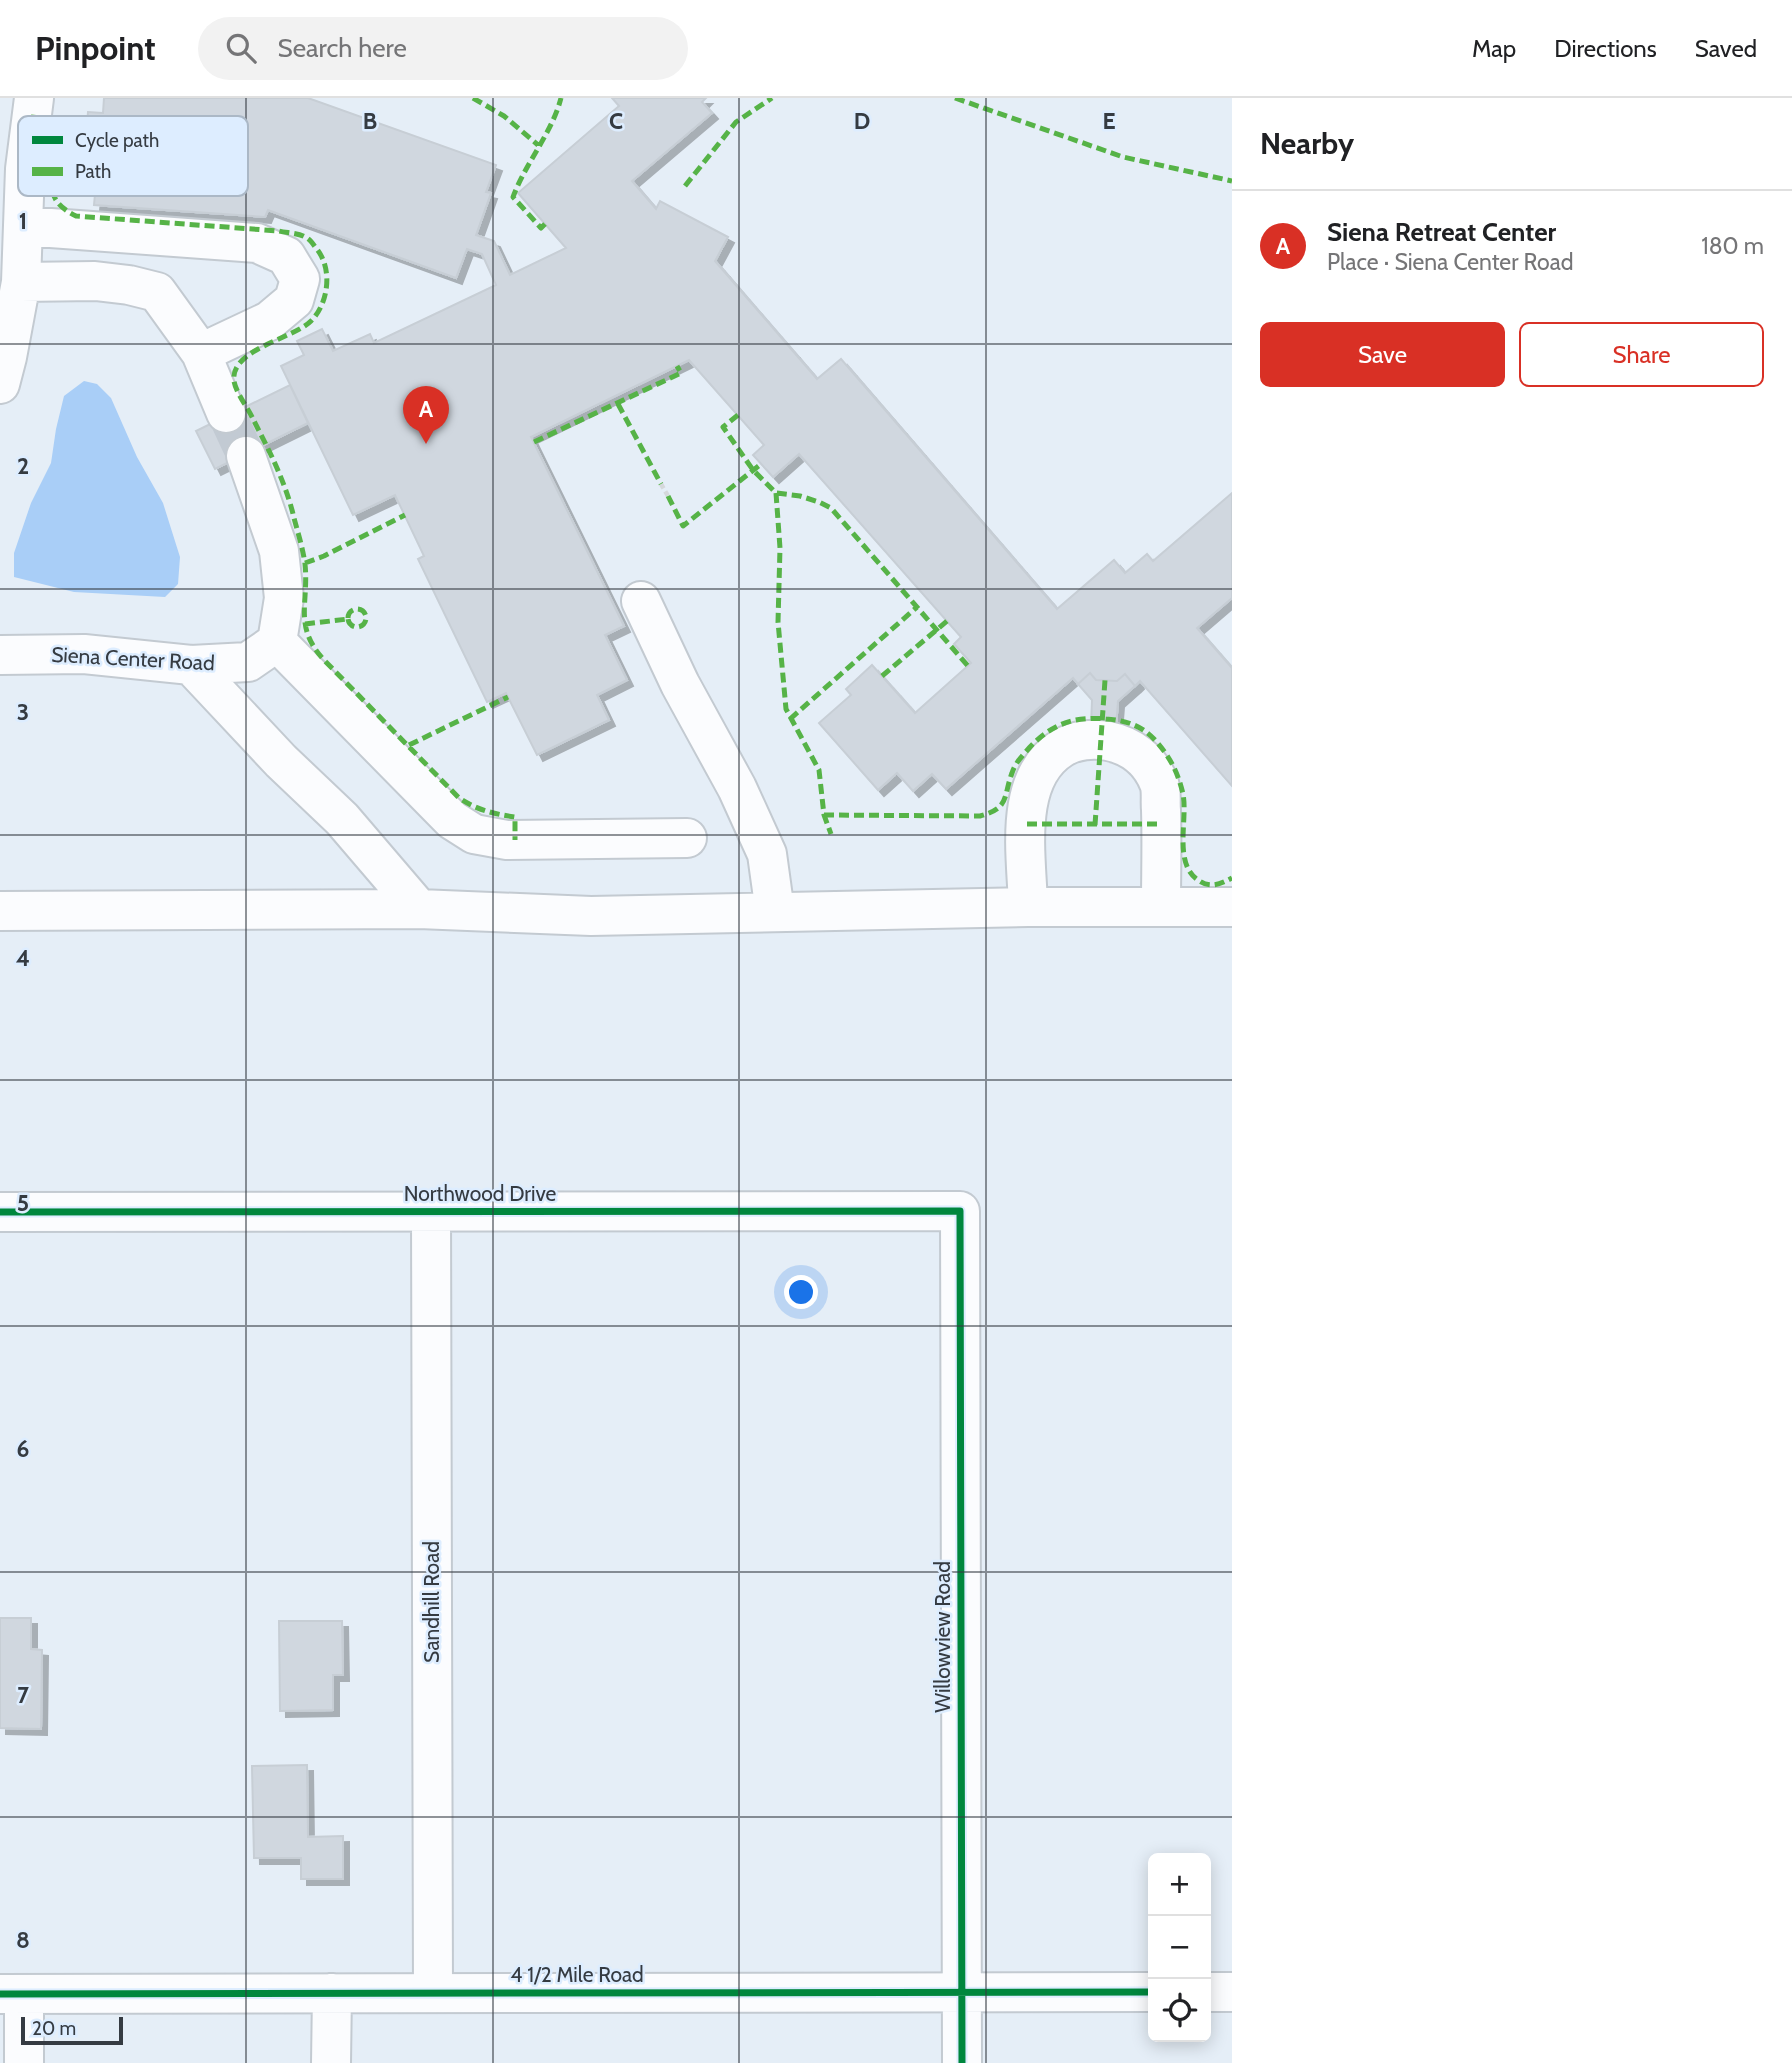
<!DOCTYPE html>
<meta charset="utf-8">
<style>
:root{--surface:#fff;--page:#f2f2f2;--text:#202124;--muted:#757577;--line:#e0e0e0;--accent:#d93025}
body{margin:0;font-family:Cabin,sans-serif;background:var(--page);color:var(--text)}
.controls{position:absolute;right:21px;bottom:21px;display:grid;overflow:hidden;border-radius:10px;box-shadow:0 4px 18px #0003}
.controls button{width:63px;height:63px;display:grid;place-items:center;padding:0;border:0;border-bottom:2px solid var(--line);background:var(--surface);color:var(--text);font:35px sans-serif}
.scale{position:absolute;left:21px;bottom:18px;width:102px;box-sizing:border-box;padding-left:7px;border:4px solid #353b42;border-top:0;font-size:19px;line-height:24px;white-space:nowrap;color:#353b42;-webkit-text-stroke:5px #ddedff;paint-order:stroke}
.you{position:absolute;left:802px;top:1195px;width:24px;height:24px;margin:-18px;border:5px solid #fff;border-radius:50%;background:#1a73e8;box-shadow:0 0 0 10px #1a73e833}
.badge{display:grid;place-items:center;width:46px;height:46px;border-radius:50%;background:var(--accent);color:#fff;font-size:23px;font-weight:700}
.pin{position:absolute;translate:-50% -58px;filter:drop-shadow(0 2px 4px #0008)}
.pin::after{content:'';position:absolute;top:37px;width:24px;height:21px;background:inherit;clip-path:polygon(0 0,100% 0,50% 100%)}
.list{margin:0;padding:0;list-style:none}
h2{display:flex;justify-content:space-between;align-items:center;height:91px;margin:0;padding:0 28px;font-size:30px}
h2 small{font-size:23px;font-weight:400;color:var(--muted)}
.list li{display:grid;grid-template-columns:46px 1fr auto;gap:21px;align-items:center;box-sizing:border-box;height:112px;padding:0 28px;border-top:2px solid var(--line)}
.list b{display:block;font-size:26px;white-space:nowrap}
.list p{margin:0;font-size:23px;white-space:nowrap;color:var(--muted)}
.list em{font-size:23px;font-style:normal;color:var(--muted)}
.actions{display:flex;gap:14px;padding:21px 28px}
.actions a{flex:1;padding:16px 0;border:2px solid var(--accent);border-radius:10px;text-align:center;font-size:24px;color:var(--accent)}
.actions .main{background:var(--accent);color:#fff}
.icon{flex:none;width:38px;height:38px;fill:none;stroke:currentColor;stroke-width:2;stroke-linecap:round;stroke-linejoin:round}
.map{position:relative;flex:none;width:1232px;height:1965px;overflow:hidden}
header{display:flex;align-items:center;gap:42px;box-sizing:border-box;height:98px;padding:0 35px;background:var(--surface);border-bottom:2px solid var(--line)}
header strong{font-size:33px}
nav{display:flex;gap:38px;margin-inline-start:auto;font-size:24px}
.search{width:490px;height:63px;background:var(--page);display:flex;align-items:center;gap:18px;box-sizing:border-box;padding:0 24px;border-radius:38px;color:var(--muted);font-size:26px}
main{display:flex}
aside{flex:1;background:var(--surface)}
.map>svg:first-child{display:block}
</style>
<header>
<strong>Pinpoint</strong>
<div class="search"><svg class="icon" aria-label="search" viewBox="0 0 24 24"><circle cx="10" cy="10" r="6"/><path d="M15 15l6 6"/></svg>Search here</div>
<nav><a>Map</a><a>Directions</a><a>Saved</a></nav>
</header>
<main>
<div class="map">
<svg width="1232" height="1965" viewBox="0 0 1232 1965">
<defs>
<filter id="shadow"><feDropShadow dx="6" dy="6" stdDeviation="0" flood-color="#0004"/></filter>
</defs>
<rect width="100%" height="100%" fill="#e5eef7"/>
<path fill="#a9cef7" d="M84,283L97,286L111,300L137,359L163,405L180,459L178,486L165,499L74,494L14,479V455L31,405L51,365L56,331L64,298Z"/>
<path fill="#d0d7df" stroke="#c7ced5" stroke-width="2" filter="url(#shadow)" d="M104,0H308L496,67L486,94L491,95L476,137L494,143L510,177L566,150L518,95L619,8L612,0H706L702,4L712,15L632,83L656,111L660,103L728,139L715,163L817,281L841,261L1057,511L1114,462L1125,475L1147,456L1153,463L1232,395V500L1197,530L1232,570V688L1140,583L1135,588L1125,576L1117,583L1096,582L1090,575L1078,586L1073,580L946,691L932,676L913,693L897,675L878,692L819,625L851,597L846,591L872,567L915,615L971,565L954,546L961,539L799,356L773,379L753,357L764,347L689,262L531,339L624,528L605,537L627,582L597,597L609,622L537,657L506,595L487,604L418,461L424,458L395,397L353,417L281,268L304,257L297,243L322,231L333,253L370,236L374,245L496,187L482,156L467,151L456,180L268,112L265,119L94,107L97,75L83,74L88,14L103,15Z
M290,287L308,325L215,371L196,333Z
M1090,575L1096,582L1117,583L1125,576L1135,588L1118,603L1116,629L1091,628L1092,602L1078,586Z
M0,1520H31V1551L42,1552L41,1631L0,1630Z
M279,1523H342L343,1577H333V1612L280,1613Z
M307,1667L308,1739L343,1738V1781H301V1760H254L252,1668Z"/>
<g fill="none" stroke-linecap="round" stroke-linejoin="round">
<path stroke="#c2cad3" stroke-width="38" stroke-dasharray="38 19" stroke-linecap="butt" d="M226,315L246,358"/>
<defs>
<path id="minor" d="M23,128L257,145L286,158L300,181L294,202L269,223L201,255
M21,184L95,183L129,187L157,194L201,255L226,315
M0,286L7,259L21,184L25,71L34,0
M641,503L680,586L737,690L767,756L775,814
M277,544L452,722L474,736L507,742L687,740
M0,557L84,556L191,567L248,564L277,544L284,500L279,453L246,358
M191,567L281,663L342,721L419,811
M1028,809C1027,759 1012,681 1062,650C1075,642 1093,640 1108,643C1132,648 1150,662 1159,685C1162,693 1160,704 1161,712C1162,744 1161,776 1161,808
M0,813L419,811L591,818L1028,809H1232
M431,1113L433,1895
M0,1114L960,1113L962,1965
M1206,1894H1232
M0,1896L1153,1894
M24,1896V1965
M331,1965L332,1895"/>
</defs>
<use href="#minor" stroke="#c3cad1" stroke-width="42"/>
<path stroke="#d5d8db" stroke-width="4.5" stroke-dasharray="5 3.5" stroke-linecap="butt" d="M661,386L668,398"/>
<use href="#minor" stroke="#fbfcfe" stroke-width="38"/>
<path stroke="#56b347" stroke-width="5" stroke-dasharray="10 5" stroke-linecap="butt" d="M473,0L504,18L538,47
M955,0L1123,59L1232,83
M31,19L87,24
M25,71L52,75C49,97 56,108 76,118L279,133C288,135 298,135 305,139C310,141 313,146 316,150C333,170 329,205 311,223C293,241 230,251 234,283C236,295 248,310 253,321C269,352 286,385 294,420C298,435 303,451 305,466C309,506 293,528 324,562L459,700C477,712 494,716 515,719V742
M685,88L736,24L772,0
M545,126L541,130L513,99C526,64 552,35 561,0
M618,306L661,386
M738,317L723,329L753,372L776,395L800,398L819,404L831,410L968,568
M534,344L681,275L677,268
M776,395L780,450L778,524L786,611L819,672L824,717L831,736
M668,398L683,428L761,366
M305,465L324,458L405,417
M348 520a9 9 0 1 1 18 0a9 9 0 1 1-18 0Z
M305,526L348,521
M882,578L947,523
M790,621L917,509
M409,647L508,599
M824,717L980,718C1010,710 1003,699 1012,675C1015,665 1023,657 1030,649C1052,626 1074,618 1106,621C1124,622 1141,627 1154,641C1169,657 1178,674 1183,696C1188,722 1173,765 1198,782C1210,791 1220,786 1232,780
M1027,726H1161
M1095,727L1105,582"/>
<defs>
<path id="cycleway" d="M0,1114L960,1113L962,1965
M0,1896L1153,1894"/>
</defs>
<use href="#cycleway" stroke="#ddedff" stroke-width="11"/>
<use href="#cycleway" stroke="#00873e" stroke-width="7"/>
</g>
<path fill="none" stroke="#353b42" stroke-width="2" stroke-opacity="0.55" d="M246,0V1965M493,0V1965M739,0V1965M986,0V1965M0,246H1232M0,491H1232M0,737H1232M0,982H1232M0,1228H1232M0,1474H1232M0,1719H1232"/>
<g text-anchor="middle" stroke-width="5" stroke-linejoin="round" paint-order="stroke">
<g font-size="21" fill="#353b42" stroke="#ddedff">
<text transform="translate(133 561) rotate(3)" y="7">Siena Center Road</text>
<text x="480" y="1103">Northwood Drive</text>
<text transform="translate(432 1504) rotate(-90)" y="7">Sandhill Road</text>
<text transform="translate(943 1539) rotate(-90)" y="7">Willowview Road</text>
<text x="577" y="1884">4 1/2 Mile Road</text>
</g>
</g>
<rect x="18" y="18" width="230" height="80" rx="10" fill="#ddedff" stroke="#abb8c6" stroke-width="2"/>
<rect x="32" y="38" width="31" height="8" fill="#00873e"/>
<rect x="32" y="69" width="31" height="9" fill="#56b347"/>
<g font-size="19" fill="#353b42">
<text x="75" y="49">Cycle path</text>
<text x="75" y="80">Path</text>
</g>
<g font-size="23" text-anchor="middle" font-weight="bold" fill="#353b42" stroke="#ddedff" stroke-width="5" stroke-linejoin="round" paint-order="stroke">
<text x="370" y="31">B</text>
<text x="616" y="31">C</text>
<text x="862" y="31">D</text>
<text x="1109" y="31">E</text>
<text x="23" y="131">1</text>
<text x="23" y="376">2</text>
<text x="23" y="622">3</text>
<text x="23" y="868">4</text>
<text x="23" y="1113">5</text>
<text x="23" y="1359">6</text>
<text x="23" y="1605">7</text>
<text x="23" y="1850">8</text>
</g>
</svg>
<div class="controls">
<button>+</button>
<button>−</button>
<button><svg class="icon" aria-label="locate" viewBox="0 0 24 24"><circle cx="12" cy="12" r="6"/><path d="M12 2v4M12 18v4M2 12h4M18 12h4"/></svg></button>
</div>
<div class="scale">20 m</div>
<div class="you"></div>
<div class="pin badge" style="left:426px;top:346px">A</div>
</div>
<aside>
<h2>Nearby<small></small></h2>
<ul class="list">
<li><span class="badge">A</span><div><b>Siena Retreat Center</b><p>Place · Siena Center Road</p></div><em>180 m</em></li>
</ul>
<div class="actions"><a class="main">Save</a><a>Share</a></div>
</aside>
</main>
